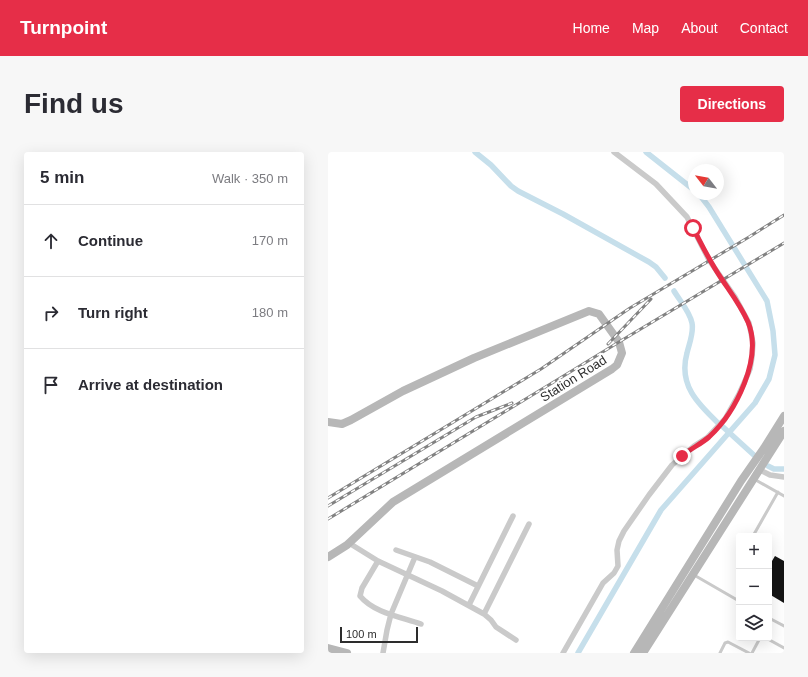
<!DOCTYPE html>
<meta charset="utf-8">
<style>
:root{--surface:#fff;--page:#f7f7f7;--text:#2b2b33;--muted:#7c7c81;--line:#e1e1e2;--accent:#e62e48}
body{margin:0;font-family:Helvetica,sans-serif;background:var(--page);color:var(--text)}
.controls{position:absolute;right:12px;bottom:12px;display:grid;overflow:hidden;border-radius:4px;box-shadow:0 4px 16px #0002}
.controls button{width:36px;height:36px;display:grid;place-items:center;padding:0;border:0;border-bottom:1px solid var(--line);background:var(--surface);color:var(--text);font:20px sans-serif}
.compass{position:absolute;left:360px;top:12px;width:36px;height:36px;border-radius:50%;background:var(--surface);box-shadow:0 4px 16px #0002;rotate:301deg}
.scale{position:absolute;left:12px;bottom:10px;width:78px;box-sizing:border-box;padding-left:4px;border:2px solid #2d2d2d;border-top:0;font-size:11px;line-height:14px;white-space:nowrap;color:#2d2d2d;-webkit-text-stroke:3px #fff;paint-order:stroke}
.stop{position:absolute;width:12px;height:12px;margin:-9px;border:3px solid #e62e48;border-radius:50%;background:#fff}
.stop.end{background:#e62e48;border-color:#fff;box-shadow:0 1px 4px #0008}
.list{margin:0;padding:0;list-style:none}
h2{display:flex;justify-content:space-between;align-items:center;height:52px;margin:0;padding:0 16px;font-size:17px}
h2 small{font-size:13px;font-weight:400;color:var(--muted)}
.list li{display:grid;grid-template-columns:26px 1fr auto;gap:12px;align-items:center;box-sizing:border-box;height:72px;padding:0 16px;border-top:1px solid var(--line)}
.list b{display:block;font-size:15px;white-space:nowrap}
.list em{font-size:13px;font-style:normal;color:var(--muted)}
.icon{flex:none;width:22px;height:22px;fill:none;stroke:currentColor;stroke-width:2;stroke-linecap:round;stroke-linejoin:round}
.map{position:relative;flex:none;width:456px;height:501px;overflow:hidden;border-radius:4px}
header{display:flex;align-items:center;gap:24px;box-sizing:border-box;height:56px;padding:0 20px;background:var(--accent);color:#fff}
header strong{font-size:19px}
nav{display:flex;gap:22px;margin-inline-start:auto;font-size:14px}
.intro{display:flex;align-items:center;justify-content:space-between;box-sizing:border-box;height:96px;padding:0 24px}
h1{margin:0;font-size:28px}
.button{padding:10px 18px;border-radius:4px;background:var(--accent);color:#fff;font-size:14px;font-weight:700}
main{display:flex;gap:24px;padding:0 24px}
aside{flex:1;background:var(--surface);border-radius:4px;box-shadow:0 4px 16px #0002}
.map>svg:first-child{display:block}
</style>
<header>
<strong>Turnpoint</strong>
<nav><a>Home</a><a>Map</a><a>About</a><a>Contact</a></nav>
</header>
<div class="intro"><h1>Find us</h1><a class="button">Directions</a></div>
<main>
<aside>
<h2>5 min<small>Walk · 350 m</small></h2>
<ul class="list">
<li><svg class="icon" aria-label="ahead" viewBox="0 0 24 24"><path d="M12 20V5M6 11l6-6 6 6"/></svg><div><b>Continue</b></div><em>170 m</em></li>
<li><svg class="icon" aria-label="right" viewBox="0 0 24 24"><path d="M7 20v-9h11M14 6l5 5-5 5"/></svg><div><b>Turn right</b></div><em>180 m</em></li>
<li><svg class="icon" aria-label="arrive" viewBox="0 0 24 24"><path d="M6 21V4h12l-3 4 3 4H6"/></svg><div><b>Arrive at destination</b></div></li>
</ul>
</aside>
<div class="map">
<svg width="456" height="501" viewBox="0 0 456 501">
<rect width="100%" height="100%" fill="#fff"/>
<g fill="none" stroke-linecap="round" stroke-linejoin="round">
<path stroke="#c6dfeb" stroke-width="5.5" d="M147,0L163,13L183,34L190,39L235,62L321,110L328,115L337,126
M318,0L366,38
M346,139C352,149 362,160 364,171C366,181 361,192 359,201C350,233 370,252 391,272
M394,274L428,305
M440,314L446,317H456
M250,501L333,358L427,251L441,227L447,203L445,179L439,149L381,55L371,42"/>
</g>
<path fill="#141414" d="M447,404L456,409V451L441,442V414Z"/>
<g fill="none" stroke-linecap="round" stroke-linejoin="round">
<path stroke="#cacaca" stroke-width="3" d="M426,327L456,344
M425,384L450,340
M366,423L411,449
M441,466L456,474
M438,486L456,496
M392,501L397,491L400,490L421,501
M424,501L432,486"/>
<path stroke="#cacaca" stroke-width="5.5" d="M432,318L442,323L456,325
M21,391L50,409L114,439L156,462L163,468L168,475L188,488
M68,398L102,410L150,434
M50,409L34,436L32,444C46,461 73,465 93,472
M141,453L185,364
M156,462L201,372
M55,501L59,478L63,462L87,405
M235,501L275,431L286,421L290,414L289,398L291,389L296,379L321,343L344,313L366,294L380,285L397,267L411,242L417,229L422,217L424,205L425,191L421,171L407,145L381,108L359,65L328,32L286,0"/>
<path stroke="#b7b7b7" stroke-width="8" d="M0,270L14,272L23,268L75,239L146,206L261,159L271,162L291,190L294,201L289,213L284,217L65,350L19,393L0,405
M0,496L19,501
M306,501L413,329L436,296L456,264
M315,501L456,279"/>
<defs>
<path id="rail" d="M280,192L323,147
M0,346L213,217L302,156L421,85L456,63
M0,354L148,265L184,251
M0,367L229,228L291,190L456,91"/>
</defs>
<use href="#rail" stroke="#828282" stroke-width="3"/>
<use href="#rail" stroke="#fff" stroke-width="1.5" stroke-dasharray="4.5" stroke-linecap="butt"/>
</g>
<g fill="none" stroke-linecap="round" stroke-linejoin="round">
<path stroke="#e62e48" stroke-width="5" d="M354,304C362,297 373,292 381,285C408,260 435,206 420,170C413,154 403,141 393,126C382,110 374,93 365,76"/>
</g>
<g text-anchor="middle" stroke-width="4" stroke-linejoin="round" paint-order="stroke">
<g font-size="13" fill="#2d2d2d" stroke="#fff">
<text transform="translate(245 226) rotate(-32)" y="5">Station Road</text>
</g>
</g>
</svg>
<div class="controls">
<button>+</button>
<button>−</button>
<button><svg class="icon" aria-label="layers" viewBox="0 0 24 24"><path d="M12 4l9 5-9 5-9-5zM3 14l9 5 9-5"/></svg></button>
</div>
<svg class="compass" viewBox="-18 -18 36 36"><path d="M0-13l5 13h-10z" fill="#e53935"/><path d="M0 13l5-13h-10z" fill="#7c7c81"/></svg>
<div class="scale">100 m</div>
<div class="stop" style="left:365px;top:76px"></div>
<div class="stop end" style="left:354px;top:304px"></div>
</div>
</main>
